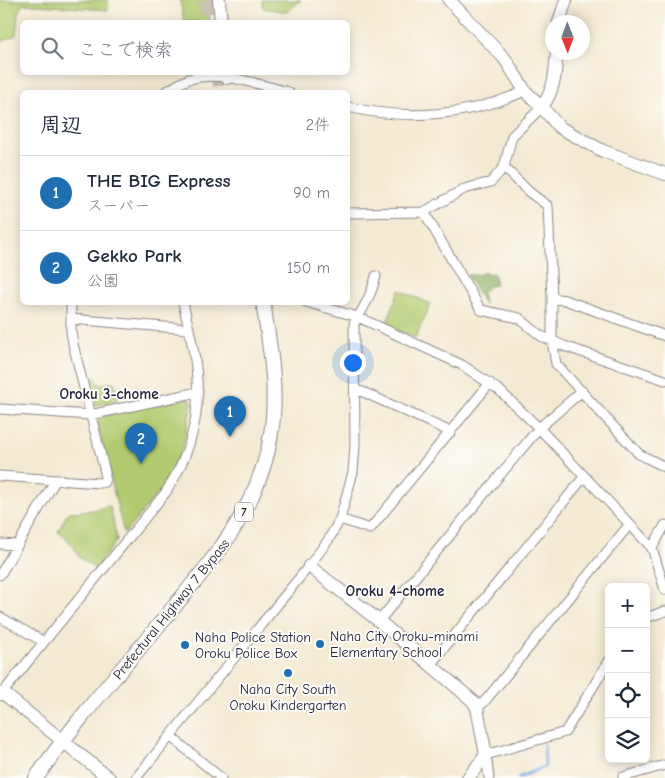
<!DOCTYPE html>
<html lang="ja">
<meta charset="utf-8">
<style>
:root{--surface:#fff;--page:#f2f2f3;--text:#1f2937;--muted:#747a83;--line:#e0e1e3;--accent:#1f6fb2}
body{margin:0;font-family:"Comic Neue","Klee One",sans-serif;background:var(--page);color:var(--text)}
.controls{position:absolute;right:15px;bottom:15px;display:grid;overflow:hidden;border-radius:8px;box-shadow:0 2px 12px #0003}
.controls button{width:45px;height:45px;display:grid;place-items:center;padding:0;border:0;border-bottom:1px solid var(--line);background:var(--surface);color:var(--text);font:25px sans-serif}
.compass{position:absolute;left:545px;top:15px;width:45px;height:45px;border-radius:50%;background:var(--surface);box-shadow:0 2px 12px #0003;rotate:179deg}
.you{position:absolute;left:352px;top:362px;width:18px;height:18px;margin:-12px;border:4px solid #fff;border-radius:50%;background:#1a73e8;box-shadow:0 0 0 8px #1a73e833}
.badge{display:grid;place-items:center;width:32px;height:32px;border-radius:50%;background:var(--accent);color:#fff;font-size:16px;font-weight:700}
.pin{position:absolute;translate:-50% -41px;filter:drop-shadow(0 1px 2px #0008)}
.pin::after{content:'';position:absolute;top:26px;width:18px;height:15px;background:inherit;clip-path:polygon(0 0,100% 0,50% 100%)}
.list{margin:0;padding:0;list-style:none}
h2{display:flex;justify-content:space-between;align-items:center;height:65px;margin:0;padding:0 20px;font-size:21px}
h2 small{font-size:16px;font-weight:400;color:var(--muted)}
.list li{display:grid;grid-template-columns:32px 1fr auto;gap:15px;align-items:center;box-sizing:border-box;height:75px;padding:0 20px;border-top:1px solid var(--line)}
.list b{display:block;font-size:19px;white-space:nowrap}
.list p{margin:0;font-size:16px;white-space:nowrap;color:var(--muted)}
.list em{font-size:16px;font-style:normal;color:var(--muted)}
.icon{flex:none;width:28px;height:28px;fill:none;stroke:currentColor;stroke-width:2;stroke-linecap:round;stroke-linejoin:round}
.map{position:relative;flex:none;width:665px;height:778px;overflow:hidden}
.search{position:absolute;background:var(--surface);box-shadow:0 2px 12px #0003;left:20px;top:20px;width:330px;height:55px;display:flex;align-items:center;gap:12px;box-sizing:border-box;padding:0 18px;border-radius:8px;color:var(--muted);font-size:19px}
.panel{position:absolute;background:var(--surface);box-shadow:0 2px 12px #0003;left:20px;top:90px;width:330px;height:215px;border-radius:8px}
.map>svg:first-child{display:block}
</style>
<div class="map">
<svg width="665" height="778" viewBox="0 0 665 778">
<rect width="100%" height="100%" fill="#fdfcf7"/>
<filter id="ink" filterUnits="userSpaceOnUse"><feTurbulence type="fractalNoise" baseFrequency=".02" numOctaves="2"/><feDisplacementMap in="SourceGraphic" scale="10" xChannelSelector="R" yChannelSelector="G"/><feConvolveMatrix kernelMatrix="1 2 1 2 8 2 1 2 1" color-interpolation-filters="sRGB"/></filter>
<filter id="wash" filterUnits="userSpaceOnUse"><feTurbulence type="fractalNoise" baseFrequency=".0096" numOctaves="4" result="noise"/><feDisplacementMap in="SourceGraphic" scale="20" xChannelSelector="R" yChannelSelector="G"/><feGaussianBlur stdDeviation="1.12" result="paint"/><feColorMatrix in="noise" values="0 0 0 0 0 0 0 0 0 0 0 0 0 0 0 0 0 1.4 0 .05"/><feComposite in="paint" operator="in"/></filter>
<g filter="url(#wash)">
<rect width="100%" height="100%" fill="#f4ead3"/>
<path fill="#b2cb70" stroke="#6a7656" d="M0,0H108V10L23,4L18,14L16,35L0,43Z
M180,0H208L210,22H184Z
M262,0H301L287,12L263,8Z
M399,290L431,304L415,338L386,325Z
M96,377L99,385L114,382L118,401L97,405L94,403L87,380Z
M189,398L192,402L183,447L168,481L124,534L97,421L102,416Z
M110,506L117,540L95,569L79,557L73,545L58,532L68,512L87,511Z"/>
<path fill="#8daf62" stroke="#58684e" d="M485,272L486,274L491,273L494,274L496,285L486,287V290L482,291L484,304L467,275L480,274Z"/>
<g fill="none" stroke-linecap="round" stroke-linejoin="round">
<path stroke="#7aaae5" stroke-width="3" d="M518,778L544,767L545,764L544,745"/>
</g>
</g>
<g filter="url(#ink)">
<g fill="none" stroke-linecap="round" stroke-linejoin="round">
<path stroke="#cac2b5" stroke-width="14" stroke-dasharray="14 7" stroke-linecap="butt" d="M205,0L210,22
M218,72L221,92"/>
<defs>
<path id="street" d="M165,92C173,88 181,82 189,79C221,70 258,85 289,92
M348,107C407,121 469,116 525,91
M504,167L512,136L542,107
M424,212L481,310L519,318L541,336L564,346L665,380
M348,213L424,212L464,189L491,182L504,167L529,192L548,206L552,298V340L556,364L639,454L665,467
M552,298L565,300L665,336
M306,302L358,317L462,365L499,390L539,428L652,548L665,590
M71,319L188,329
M355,390L363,392L451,432
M0,409L90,415L198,392
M0,476L100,483L105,482V472L73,344L71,331V302
M340,519L370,529L490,383
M0,544L17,545
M652,548L665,525
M0,575L55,481
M0,617L44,642
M646,618L665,611
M379,621L539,428L582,391
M430,665L584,477
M0,696L166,492C188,458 200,419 197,379C196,353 188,328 183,302
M477,708L485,701L629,525
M170,736L221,778
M623,777L665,765
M136,778L309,566L329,539L340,519L353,472L355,445L354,324C364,307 371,296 376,276
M489,778L486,755L565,732L609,661"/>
<path id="secondary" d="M219,0L221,22
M449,0L505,59L525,91L542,107L559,127L603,151L665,174
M559,22L566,0
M226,72L227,78
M542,107C555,88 555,75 557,52
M309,566L379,621L473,701L477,708L486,755L468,778
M3,693L109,778"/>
<path id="primary" d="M36,778C76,720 124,667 169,613C214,558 260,507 271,434C278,390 270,347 263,302"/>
</defs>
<use href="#street" stroke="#8b8687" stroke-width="11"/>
<use href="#secondary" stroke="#8b8687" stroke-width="14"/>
<use href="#primary" stroke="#8b8687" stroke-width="16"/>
<use href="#street" stroke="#fff" stroke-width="9"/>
<use href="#secondary" stroke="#fff" stroke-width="12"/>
<use href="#primary" stroke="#fff" stroke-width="14"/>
</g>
</g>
<g fill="#1f6fb2" stroke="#fdfcf7" stroke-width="2">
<circle cx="320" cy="644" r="5"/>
<circle cx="185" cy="645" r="5"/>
<circle cx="288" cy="673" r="5"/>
</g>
<g text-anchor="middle" stroke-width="4" stroke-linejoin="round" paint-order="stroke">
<rect fill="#fdfcf7" stroke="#646373" stroke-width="1" x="235" y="502.5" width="18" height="19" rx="4"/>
<g font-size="12" font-weight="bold" fill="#22223b">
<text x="244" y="516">7</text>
</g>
<g font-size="14" fill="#22223b" stroke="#fdfcf7">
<text transform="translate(171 609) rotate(-51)" y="5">Prefectural Highway 7 Bypass</text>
</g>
<g font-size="14" fill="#22223b" stroke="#fdfcf7" text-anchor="start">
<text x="330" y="641">Naha City Oroku-minami<tspan x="330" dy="16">Elementary School</tspan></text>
<text x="195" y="642">Naha Police Station<tspan x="195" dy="16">Oroku Police Box</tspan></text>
<text x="288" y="694" text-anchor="middle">Naha City South<tspan x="288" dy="16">Oroku Kindergarten</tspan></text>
</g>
<g font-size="15" font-weight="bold" fill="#22223b" stroke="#fdfcf7">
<text x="109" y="399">Oroku 3-chome</text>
<text x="395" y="596">Oroku 4-chome</text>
</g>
</g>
</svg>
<div class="controls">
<button>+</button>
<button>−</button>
<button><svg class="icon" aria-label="locate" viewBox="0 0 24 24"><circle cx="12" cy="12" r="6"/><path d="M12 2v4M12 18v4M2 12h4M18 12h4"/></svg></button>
<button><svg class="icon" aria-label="layers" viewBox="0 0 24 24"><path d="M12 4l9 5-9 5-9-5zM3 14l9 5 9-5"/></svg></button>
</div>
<svg class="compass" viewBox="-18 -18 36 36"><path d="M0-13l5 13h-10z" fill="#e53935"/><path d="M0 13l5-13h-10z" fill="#747a83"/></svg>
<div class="you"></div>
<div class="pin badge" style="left:230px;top:437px">1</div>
<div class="pin badge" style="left:141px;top:464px">2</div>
<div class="search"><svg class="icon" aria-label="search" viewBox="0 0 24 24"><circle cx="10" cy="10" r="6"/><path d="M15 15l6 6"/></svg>ここで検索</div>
<section class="panel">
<h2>周辺<small>2件</small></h2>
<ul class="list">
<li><span class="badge">1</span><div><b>THE BIG Express</b><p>スーパー</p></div><em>90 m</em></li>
<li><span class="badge">2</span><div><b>Gekko Park</b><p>公園</p></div><em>150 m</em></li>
</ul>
</section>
</div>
